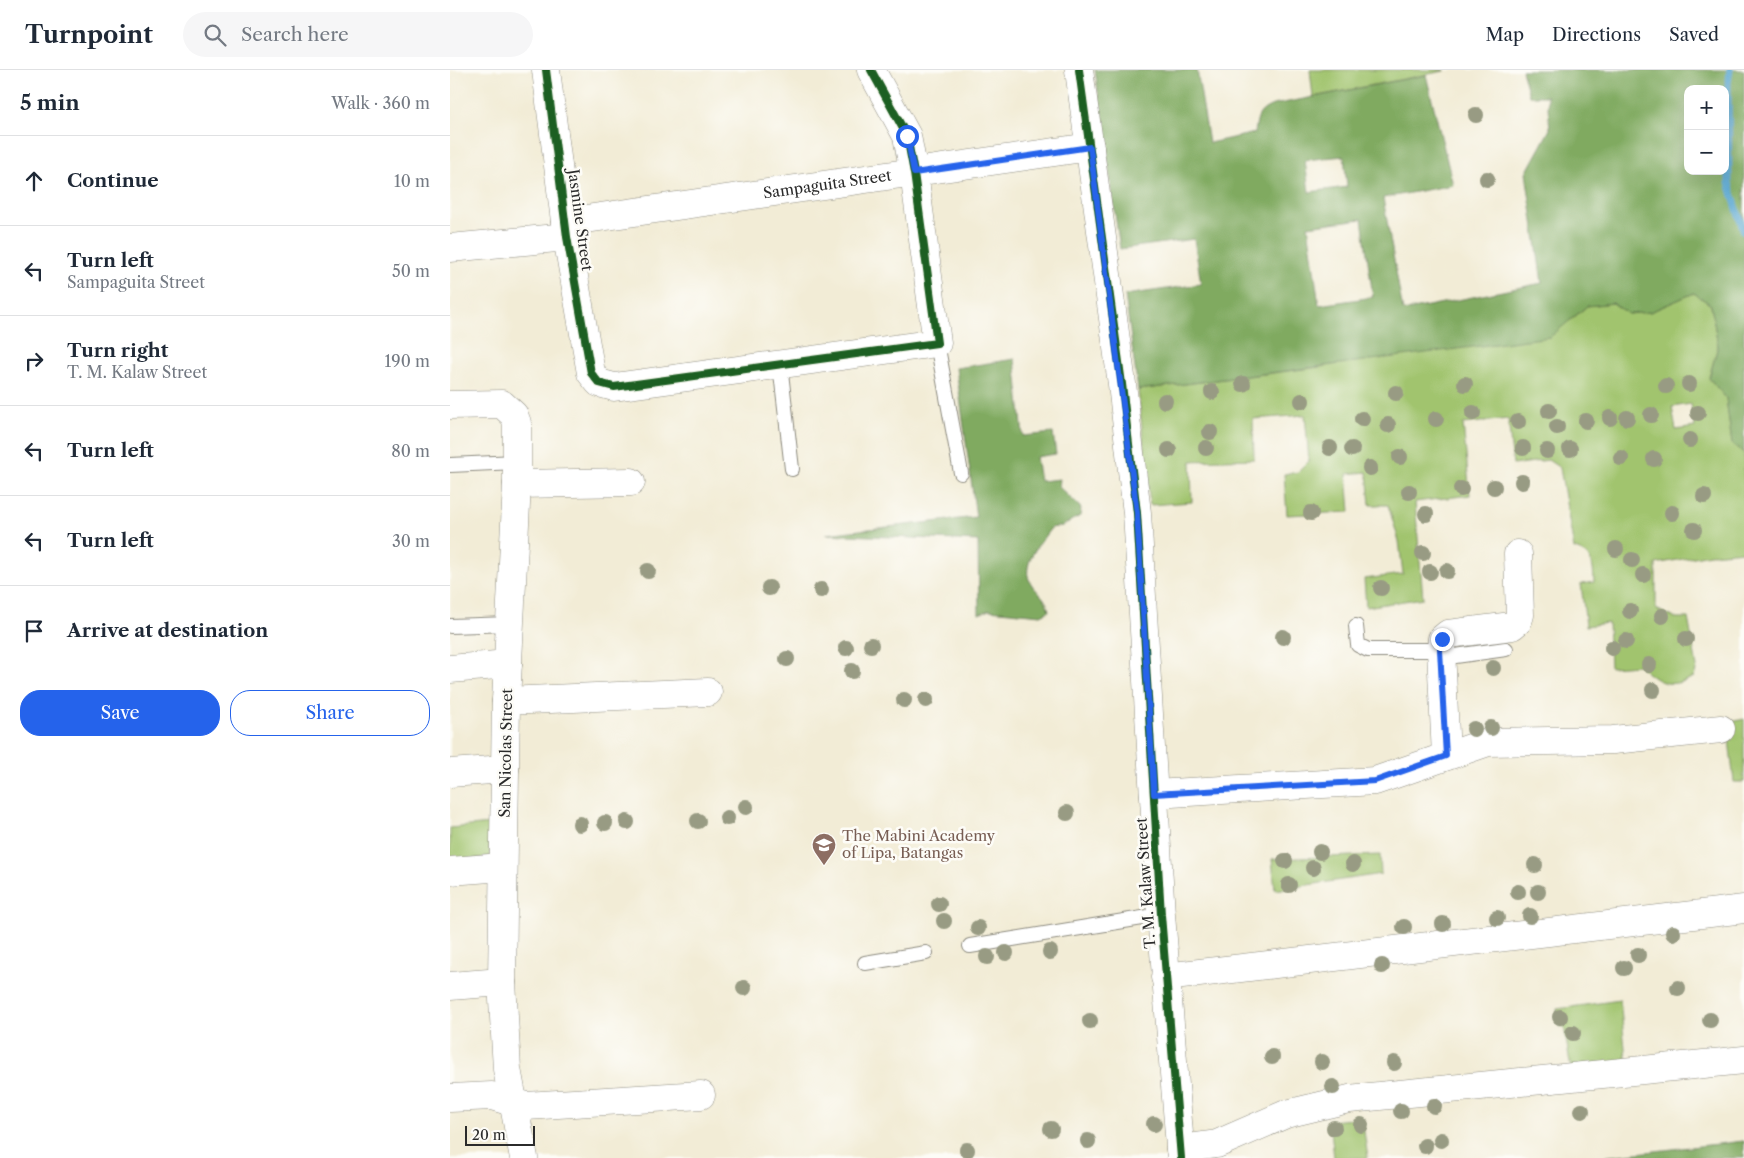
<!DOCTYPE html>
<meta charset="utf-8">
<style>
:root{--surface:#fff;--page:#f6f6f7;--text:#1f2937;--muted:#747a83;--line:#e0e1e3;--accent:#2563eb}
body{margin:0;font-family:"Libre Caslon Text",serif;background:var(--page);color:var(--text)}
.controls{position:absolute;right:15px;top:15px;display:grid;overflow:hidden;border-radius:10px;box-shadow:0 5px 20px #0002}
.controls button{width:45px;height:45px;display:grid;place-items:center;padding:0;border:0;border-bottom:1px solid var(--line);background:var(--surface);color:var(--text);font:25px sans-serif}
.scale{position:absolute;left:15px;bottom:12px;width:70px;box-sizing:border-box;padding-left:5px;border:2px solid #2b2b2b;border-top:0;font-size:14px;line-height:18px;white-space:nowrap;color:#2b2b2b;-webkit-text-stroke:4px #fdfcf7;paint-order:stroke}
.stop{position:absolute;width:15px;height:15px;margin:-11px;border:4px solid #2563eb;border-radius:50%;background:#fff}
.stop.end{background:#2563eb;border-color:#fff;box-shadow:0 1px 5px #0008}
.list{margin:0;padding:0;list-style:none}
h2{display:flex;justify-content:space-between;align-items:center;height:65px;margin:0;padding:0 20px;font-size:21px}
h2 small{font-size:16px;font-weight:400;color:var(--muted)}
.list li{display:grid;grid-template-columns:32px 1fr auto;gap:15px;align-items:center;box-sizing:border-box;height:90px;padding:0 20px;border-top:1px solid var(--line)}
.list b{display:block;font-size:19px;white-space:nowrap}
.list p{margin:0;font-size:16px;white-space:nowrap;color:var(--muted)}
.list em{font-size:16px;font-style:normal;color:var(--muted)}
.actions{display:flex;gap:10px;padding:15px 20px}
.actions a{flex:1;padding:11px 0;border:1px solid var(--accent);border-radius:20px;text-align:center;font-size:18px;color:var(--accent)}
.actions .main{background:var(--accent);color:#fff}
.icon{flex:none;width:28px;height:28px;fill:none;stroke:currentColor;stroke-width:2;stroke-linecap:round;stroke-linejoin:round}
.map{position:relative;flex:none;width:1294px;height:1088px;overflow:hidden}
header{display:flex;align-items:center;gap:30px;box-sizing:border-box;height:70px;padding:0 25px;background:var(--surface);border-bottom:1px solid var(--line)}
header strong{font-size:24px}
nav{display:flex;gap:28px;margin-inline-start:auto;font-size:18px}
.search{width:350px;height:45px;background:var(--page);display:flex;align-items:center;gap:12px;box-sizing:border-box;padding:0 18px;border-radius:28px;color:var(--muted);font-size:19px}
main{display:flex}
aside{flex:1;background:var(--surface)}
.map>svg:first-child{display:block}
</style>
<header>
<strong>Turnpoint</strong>
<div class="search"><svg class="icon" aria-label="search" viewBox="0 0 24 24"><circle cx="10" cy="10" r="6"/><path d="M15 15l6 6"/></svg>Search here</div>
<nav><a>Map</a><a>Directions</a><a>Saved</a></nav>
</header>
<main>
<aside>
<h2>5 min<small>Walk · 360 m</small></h2>
<ul class="list">
<li><svg class="icon" aria-label="ahead" viewBox="0 0 24 24"><path d="M12 20V5M6 11l6-6 6 6"/></svg><div><b>Continue</b></div><em>10 m</em></li>
<li><svg class="icon" aria-label="left" viewBox="0 0 24 24"><path d="M17 20v-9H6M10 6l-5 5 5 5"/></svg><div><b>Turn left</b><p>Sampaguita Street</p></div><em>50 m</em></li>
<li><svg class="icon" aria-label="right" viewBox="0 0 24 24"><path d="M7 20v-9h11M14 6l5 5-5 5"/></svg><div><b>Turn right</b><p>T. M. Kalaw Street</p></div><em>190 m</em></li>
<li><svg class="icon" aria-label="left" viewBox="0 0 24 24"><path d="M17 20v-9H6M10 6l-5 5 5 5"/></svg><div><b>Turn left</b></div><em>80 m</em></li>
<li><svg class="icon" aria-label="left" viewBox="0 0 24 24"><path d="M17 20v-9H6M10 6l-5 5 5 5"/></svg><div><b>Turn left</b></div><em>30 m</em></li>
<li><svg class="icon" aria-label="arrive" viewBox="0 0 24 24"><path d="M6 21V4h12l-3 4 3 4H6"/></svg><div><b>Arrive at destination</b></div></li>
</ul>
<div class="actions"><a class="main">Save</a><a>Share</a></div>
</aside>
<div class="map">
<svg width="1294" height="1088" viewBox="0 0 1294 1088">
<rect width="100%" height="100%" fill="#fdfcf7"/>
<filter id="ink" filterUnits="userSpaceOnUse"><feTurbulence type="fractalNoise" baseFrequency=".02" numOctaves="2"/><feDisplacementMap in="SourceGraphic" scale="10" xChannelSelector="R" yChannelSelector="G"/><feConvolveMatrix kernelMatrix="1 2 1 2 8 2 1 2 1" color-interpolation-filters="sRGB"/></filter>
<filter id="wash" filterUnits="userSpaceOnUse"><feTurbulence type="fractalNoise" baseFrequency=".0096" numOctaves="4" result="noise"/><feDisplacementMap in="SourceGraphic" scale="20" xChannelSelector="R" yChannelSelector="G"/><feGaussianBlur stdDeviation="1.12" result="paint"/><feColorMatrix in="noise" values="0 0 0 0 0 0 0 0 0 0 0 0 0 0 0 0 0 1.4 0 .05"/><feComposite in="paint" operator="in"/></filter>
<g filter="url(#wash)">
<rect width="100%" height="100%" fill="#f2ecd6"/>
<path fill="#a1c46e" stroke="#66784c" fill-rule="evenodd" d="M860,0H994V1L863,27Z
M1244,223L1261,235L1268,276L1259,308L1276,328L1282,374L1294,383V481L1260,484L1206,494V539L1225,548H1238L1247,597L1244,607C1217,620 1208,612 1188,595L1160,597L1158,553L1136,556L1131,514L1144,512C1143,495 1143,484 1124,479L1110,398L1098,390L1063,395L1058,349L1013,354L1020,425L965,432L973,528L916,537L914,509L953,504L949,471L938,435H920L917,402L897,404L900,442L837,445L834,404L848,402L859,391L855,345L803,349L804,389L741,391L742,432L700,435L688,320L870,297L1121,250L1137,236L1163,233L1178,244L1200,242ZM1241,334L1245,357L1226,360L1222,337Z
M1294,649V712H1284L1277,653Z
M40,754V787L0,792V758Z
M930,785L931,804L825,820L822,789Z
M1170,930L1177,997L1121,999L1114,956L1110,957L1107,939Z
M912,1048L918,1088H884L880,1051Z"/>
<path fill="#80aa61" stroke="#566a46" fill-rule="evenodd" d="M645,0H747L759,73L805,63C807,47 808,41 823,35L976,5L1003,115L933,128L953,241L1092,213L1076,103L1100,59L1097,26H1079L1072,0H1294V383L1282,374L1276,328L1259,308L1268,276L1261,235L1244,223L1200,242L1178,244L1163,233L1137,236L1100,267L688,320L675,225L751,214L744,169L670,179ZM1238,19H1275V101H1238ZM894,86L897,117L859,122L855,90ZM912,149L923,227L869,235L858,156Z
M565,289L573,366L603,363L606,384L586,387L590,411L610,409L609,417L631,438L630,446L612,456L601,458C591,472 568,496 582,515C589,524 597,529 599,541L591,545L539,540L529,544L528,471L375,464L526,447L506,298Z
M1294,1071V1088H1142Z"/>
<g fill="none" stroke-linecap="round" stroke-linejoin="round">
<path stroke="#55a4cf" stroke-width="7" d="M1280,0L1278,13L1279,113L1294,162"/>
</g>
</g>
<g filter="url(#ink)">
<g fill="none" stroke-linecap="round" stroke-linejoin="round">
<defs>
<path id="lane" d="M487,273L511,403
M330,294L342,399
M0,395L67,392
M0,556L60,554
M906,556L908,575L918,580H991
M991,588L1056,579
M520,876L711,845
M415,893L476,883"/>
<g id="street">
<path d="M96,0L117,167L141,303L149,313L164,317L487,273L464,103L457,66L421,0"/>
<path id="s1" d="M115,152L640,77"/>
<path d="M0,178L117,167"/>
<path d="M0,335L52,334L64,345L67,353V414L56,631L52,912L57,999L74,1088"/>
<path d="M67,414L181,412"/>
<path d="M0,599L58,594"/>
<path d="M56,631L258,622"/>
<path d="M996,686L991,580L992,569L998,564L1062,556L1068,551L1070,545L1068,484"/>
<path d="M0,703L55,699"/>
<path d="M704,724L925,711L1038,672L1163,670L1271,659"/>
<path d="M0,801L53,797"/>
<path d="M715,907L1294,839"/>
<path d="M0,916L52,912"/>
<path d="M0,1028L42,1026L76,1036L251,1025"/>
<path d="M730,1079L767,1074L836,1044L899,1029L1294,990"/>
</g>
<path id="secondary" d="M629,0L672,314L687,443L711,845L731,1088"/>
</defs>
<use href="#lane" stroke="#8e8c80" stroke-width="16"/>
<use href="#street" stroke="#8e8c80" stroke-width="29"/>
<use href="#secondary" stroke="#8e8c80" stroke-width="29"/>
<use href="#lane" stroke="#fff" stroke-width="14"/>
<use href="#street" stroke="#fff" stroke-width="28"/>
<use href="#secondary" stroke="#fff" stroke-width="28"/>
<defs>
<path id="cycleway" d="M96,0L117,167L141,303L149,313L164,317L487,273L464,103L457,66L421,0
M629,0L672,314L687,443L711,845L731,1088"/>
</defs>
<use href="#cycleway" stroke="#fdfcf7" stroke-width="11"/>
<use href="#cycleway" stroke="#1b5e20" stroke-width="8"/>
</g>
<g fill="#989b83">
<circle cx="1026" cy="45" r="8"/>
<circle cx="1037" cy="109" r="8"/>
<circle cx="793" cy="314" r="8"/>
<circle cx="1015" cy="314" r="8"/>
<circle cx="1239" cy="314" r="8"/>
<circle cx="1216" cy="316" r="8"/>
<circle cx="762" cy="322" r="8"/>
<circle cx="946" cy="323" r="8"/>
<circle cx="715" cy="331" r="8"/>
<circle cx="852" cy="331" r="8"/>
<circle cx="1099" cy="341" r="8"/>
<circle cx="1023" cy="343" r="8"/>
<circle cx="1248" cy="343" r="8"/>
<circle cx="1201" cy="345" r="8"/>
<circle cx="1160" cy="348" r="8"/>
<circle cx="1177" cy="348" r="8"/>
<circle cx="912" cy="349" r="8"/>
<circle cx="986" cy="349" r="8"/>
<circle cx="1136" cy="351" r="8"/>
<circle cx="1068" cy="352" r="8"/>
<circle cx="938" cy="355" r="8"/>
<circle cx="1107" cy="357" r="8"/>
<circle cx="760" cy="362" r="8"/>
<circle cx="1240" cy="370" r="8"/>
<circle cx="756" cy="378" r="8"/>
<circle cx="880" cy="378" r="8"/>
<circle cx="1073" cy="378" r="8"/>
<circle cx="902" cy="379" r="8"/>
<circle cx="1120" cy="379" r="8"/>
<circle cx="719" cy="380" r="8"/>
<circle cx="1097" cy="381" r="8"/>
<circle cx="950" cy="387" r="8"/>
<circle cx="1171" cy="388" r="8"/>
<circle cx="1204" cy="389" r="8"/>
<circle cx="920" cy="398" r="8"/>
<circle cx="1072" cy="412" r="8"/>
<circle cx="1044" cy="417" r="8"/>
<circle cx="1011" cy="419" r="8"/>
<circle cx="959" cy="422" r="8"/>
<circle cx="1254" cy="426" r="8"/>
<circle cx="861" cy="443" r="8"/>
<circle cx="1222" cy="443" r="8"/>
<circle cx="976" cy="444" r="8"/>
<circle cx="1244" cy="460" r="8"/>
<circle cx="1166" cy="479" r="8"/>
<circle cx="973" cy="483" r="8"/>
<circle cx="1182" cy="490" r="8"/>
<circle cx="198" cy="501" r="8"/>
<circle cx="997" cy="501" r="8"/>
<circle cx="980" cy="502" r="8"/>
<circle cx="1193" cy="505" r="8"/>
<circle cx="319" cy="518" r="8"/>
<circle cx="931" cy="518" r="8"/>
<circle cx="371" cy="520" r="8"/>
<circle cx="1180" cy="541" r="8"/>
<circle cx="1212" cy="546" r="8"/>
<circle cx="833" cy="567" r="8"/>
<circle cx="1236" cy="569" r="8"/>
<circle cx="1176" cy="571" r="8"/>
<circle cx="421" cy="575" r="8"/>
<circle cx="396" cy="578" r="8"/>
<circle cx="1162" cy="578" r="8"/>
<circle cx="337" cy="589" r="8"/>
<circle cx="1199" cy="595" r="8"/>
<circle cx="1043" cy="598" r="8"/>
<circle cx="402" cy="601" r="8"/>
<circle cx="1203" cy="620" r="8"/>
<circle cx="454" cy="630" r="8"/>
<circle cx="476" cy="630" r="8"/>
<circle cx="1041" cy="658" r="8"/>
<circle cx="1024" cy="659" r="8"/>
<circle cx="296" cy="737" r="8"/>
<circle cx="617" cy="743" r="8"/>
<circle cx="277" cy="748" r="8"/>
<circle cx="248" cy="751" r="8"/>
<circle cx="177" cy="752" r="8"/>
<circle cx="155" cy="753" r="8"/>
<circle cx="130" cy="754" r="8"/>
<circle cx="870" cy="782" r="8"/>
<circle cx="835" cy="791" r="8"/>
<circle cx="903" cy="794" r="8"/>
<circle cx="1085" cy="795" r="8"/>
<circle cx="863" cy="798" r="8"/>
<circle cx="839" cy="815" r="8"/>
<circle cx="1068" cy="822" r="8"/>
<circle cx="1088" cy="822" r="8"/>
<circle cx="489" cy="834" r="8"/>
<circle cx="1080" cy="846" r="8"/>
<circle cx="1047" cy="848" r="8"/>
<circle cx="494" cy="851" r="8"/>
<circle cx="993" cy="854" r="8"/>
<circle cx="954" cy="857" r="8"/>
<circle cx="528" cy="858" r="8"/>
<circle cx="1223" cy="863" r="8"/>
<circle cx="600" cy="882" r="8"/>
<circle cx="556" cy="883" r="8"/>
<circle cx="1188" cy="885" r="8"/>
<circle cx="537" cy="887" r="8"/>
<circle cx="932" cy="896" r="8"/>
<circle cx="1174" cy="898" r="8"/>
<circle cx="294" cy="918" r="8"/>
<circle cx="1228" cy="918" r="8"/>
<circle cx="1110" cy="947" r="8"/>
<circle cx="1260" cy="950" r="8"/>
<circle cx="640" cy="951" r="8"/>
<circle cx="1123" cy="963" r="8"/>
<circle cx="822" cy="987" r="8"/>
<circle cx="872" cy="992" r="8"/>
<circle cx="944" cy="993" r="8"/>
<circle cx="883" cy="1017" r="8"/>
<circle cx="984" cy="1036" r="8"/>
<circle cx="951" cy="1041" r="8"/>
<circle cx="1132" cy="1041" r="8"/>
<circle cx="704" cy="1054" r="8"/>
<circle cx="911" cy="1055" r="8"/>
<circle cx="884" cy="1058" r="8"/>
<circle cx="601" cy="1059" r="8"/>
<circle cx="991" cy="1070" r="8"/>
<circle cx="638" cy="1071" r="8"/>
<circle cx="975" cy="1076" r="8"/>
<circle cx="517" cy="1080" r="8"/>
</g>
</g>
<g fill="none" stroke-linecap="round" stroke-linejoin="round" filter="url(#ink)">
<path stroke="#2563eb" stroke-width="6" d="M457,66L464,103L640,77L687,443L704,724L925,711L996,686L990,580L992,569"/>
</g>
<defs>
<symbol id="school-pin" viewBox="-11 -11 22 30"><path d="M0 17L-7.5 6A9.5 9.5 0 1 1 7.5 6Z" fill="#8d6e63" stroke="#fdfcf7"/><path d="M0-5L7-2L0 1L-7-2ZM-4 1L0 2.5L4 1V4Q0 6-4 4Z" fill="#fff"/></symbol>
</defs>
<g fill-rule="evenodd">
<use href="#school-pin" x="360" y="761" width="28" height="38"/>
</g>
<g text-anchor="middle" stroke-width="5" stroke-linejoin="round" paint-order="stroke">
<g font-size="15" fill="#2b2b2b" stroke="#fdfcf7">
<text dy="5" stroke="none"><textPath href="#s1" startOffset="265">Sampaguita Street</textPath></text>
<text transform="translate(130 150) rotate(82)" y="5">Jasmine Street</text>
<text transform="translate(56 683) rotate(-89)" y="5">San Nicolas Street</text>
<text transform="translate(696 813) rotate(-94)" y="5">T. M. Kalaw Street</text>
</g>
<g font-size="15" fill="#785e54" stroke="#fdfcf7" text-anchor="start">
<text x="392" y="771">The Mabini Academy<tspan x="392" dy="17">of Lipa, Batangas</tspan></text>
</g>
</g>
</svg>
<div class="controls">
<button>+</button>
<button>−</button>
</div>
<div class="scale">20 m</div>
<div class="stop" style="left:457px;top:66px"></div>
<div class="stop end" style="left:992px;top:569px"></div>
</div>
</main>
